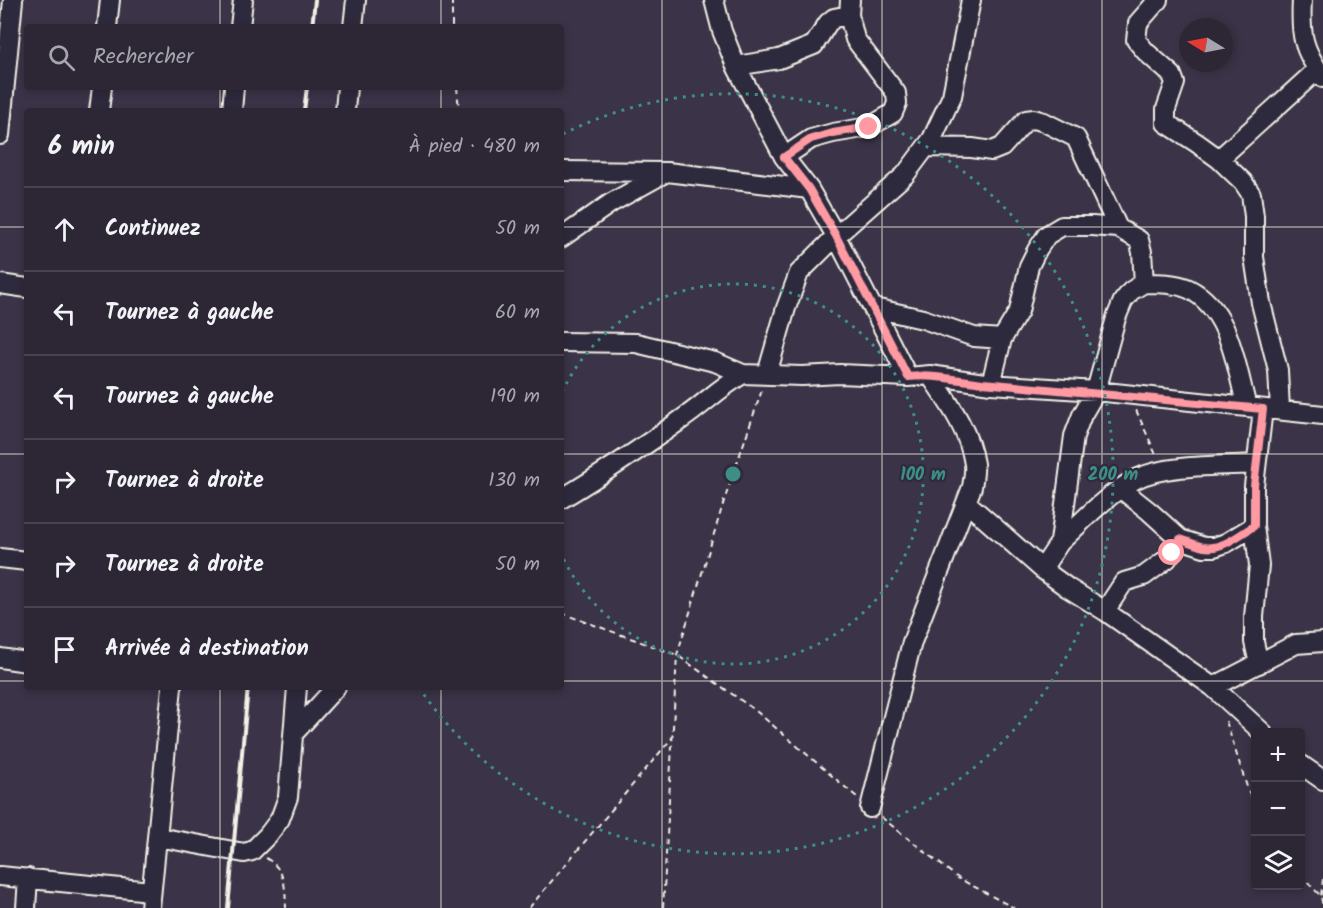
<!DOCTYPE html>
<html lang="fr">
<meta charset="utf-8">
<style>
:root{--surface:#2c2635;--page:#383241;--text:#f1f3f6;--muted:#a6a5ad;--line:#484350}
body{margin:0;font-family:Kalam,sans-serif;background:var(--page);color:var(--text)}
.controls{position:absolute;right:18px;bottom:18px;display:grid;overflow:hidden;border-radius:6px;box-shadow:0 3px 9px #0003}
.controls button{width:54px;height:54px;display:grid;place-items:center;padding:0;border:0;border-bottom:2px solid var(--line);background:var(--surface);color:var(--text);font:30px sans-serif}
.compass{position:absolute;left:1179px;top:18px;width:54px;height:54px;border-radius:50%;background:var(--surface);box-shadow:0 3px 9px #0003;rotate:280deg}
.stop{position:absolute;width:18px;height:18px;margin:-14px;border:4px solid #ff9aa2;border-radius:50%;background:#fff}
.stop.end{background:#ff9aa2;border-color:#fff;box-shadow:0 2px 6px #0008}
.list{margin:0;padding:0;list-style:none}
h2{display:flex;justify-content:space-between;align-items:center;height:78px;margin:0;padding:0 24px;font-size:26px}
h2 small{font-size:20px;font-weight:400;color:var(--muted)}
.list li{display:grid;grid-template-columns:39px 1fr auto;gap:18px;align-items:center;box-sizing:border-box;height:84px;padding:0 24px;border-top:2px solid var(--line)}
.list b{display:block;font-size:22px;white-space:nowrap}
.list em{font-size:20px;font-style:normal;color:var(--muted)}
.icon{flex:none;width:33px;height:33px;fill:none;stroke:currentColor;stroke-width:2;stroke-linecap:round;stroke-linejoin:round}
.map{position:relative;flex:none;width:1323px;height:908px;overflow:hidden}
.search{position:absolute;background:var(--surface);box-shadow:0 3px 9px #0003;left:24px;top:24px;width:540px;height:66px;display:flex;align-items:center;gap:15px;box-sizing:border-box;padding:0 21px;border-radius:6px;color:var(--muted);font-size:22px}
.panel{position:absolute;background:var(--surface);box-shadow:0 3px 9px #0003;left:24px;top:108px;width:540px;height:582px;border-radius:6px}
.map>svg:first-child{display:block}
</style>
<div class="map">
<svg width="1323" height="908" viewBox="0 0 1323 908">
<rect width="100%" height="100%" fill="#3b3347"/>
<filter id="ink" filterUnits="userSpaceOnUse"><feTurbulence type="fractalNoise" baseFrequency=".0167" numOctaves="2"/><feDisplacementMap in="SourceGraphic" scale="12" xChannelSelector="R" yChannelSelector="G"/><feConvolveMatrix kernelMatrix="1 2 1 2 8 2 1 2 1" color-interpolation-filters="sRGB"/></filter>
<g filter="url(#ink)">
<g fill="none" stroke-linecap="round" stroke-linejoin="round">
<defs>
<path id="minor" d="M714,0L722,31L736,66L784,157L809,189L836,236L908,377
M1158,0L1138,23L1136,40L1146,52L1172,75L1175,83L1166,109V123L1197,143L1219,159L1243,182L1251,194L1254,216V257L1261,303L1278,370L1280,410
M1302,0C1300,36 1303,49 1323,78
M107,27L110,0
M240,27L243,0
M353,27L356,0
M736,66L779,59L814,45L828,23L834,18L849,15
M99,111L102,87
M232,111L234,87
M345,111L347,87
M0,135L13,0
M927,147L972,148L992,151L1002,147L1026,120L1034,119L1044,122L1076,138L1118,228
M784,157L811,139L833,133L869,127L893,113L897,103L896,93L855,39L849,15L850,0
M1219,159L1317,70
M561,171L667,172L809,189
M561,238L611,203L665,173
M1144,283C1159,283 1176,283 1189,289C1231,310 1236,368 1247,407
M0,284L27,288
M874,308L923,319L974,337L1002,339
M561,342L636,343L715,362L743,374L802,376L840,374L908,377L930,375L991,384L1096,391L1323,415
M767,374L786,308L799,273L836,236L905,175L932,139L952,96L971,0
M991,384L1002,339L1019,311L1029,266L1037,250L1047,235L1062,226H1092L1118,228L1139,240L1142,252L1144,283L1131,291L1123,301L1116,318L1096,391L1082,415L1074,436L1060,542L1042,569
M1120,488L1149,511L1180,539L1204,547H1214L1226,543L1254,526
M561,499C603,474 643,447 682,419C704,404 719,388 743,374
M967,503L1042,569L1068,588L1105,611L1213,687L1262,732
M1060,542C1084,520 1107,494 1136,479C1166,464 1222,466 1256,464
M0,558L27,561
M1105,611L1124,582L1144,576L1167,559L1180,539
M0,658L27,662
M1259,664L1254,642V617L1259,565L1254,526V486L1263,409
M1213,687L1296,644L1323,642
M294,733L336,687
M1300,764L1323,780
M870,808L912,642L972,487C973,480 975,471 974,464C969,430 948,402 930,375
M158,837L244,853L252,851L268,835L280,819L288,797L297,687
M0,876L151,891
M26,908L28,878
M150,908L172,687"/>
</defs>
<use href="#minor" stroke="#f4f1e8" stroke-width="22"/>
<path stroke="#f4f1e8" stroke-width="2" stroke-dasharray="6 4.5" stroke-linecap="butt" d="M452,0V27
M457,87L459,111
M1136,410L1157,457
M561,613L677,655L756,711L858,798
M1226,721L1248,790L1256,806
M881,817L958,878L1014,908
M266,858C286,870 285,887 286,908
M1300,875L1321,896L1323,908
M1323,879L1321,896L1323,894
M529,908L672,738
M663,908L677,655L724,501L762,390"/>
<use href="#minor" stroke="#2f2a3d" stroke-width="18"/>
<path stroke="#f4f1e8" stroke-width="4" d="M312,27L315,0
M304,111L307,87
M228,908L248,687"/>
</g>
</g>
<g fill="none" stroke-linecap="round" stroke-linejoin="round" filter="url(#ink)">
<path stroke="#ff9aa2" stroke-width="8" d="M869,127L833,133L811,139L784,157L809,189L836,236L908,377C939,374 964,382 994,384C1084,392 1174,400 1263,409L1254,486V526C1239,535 1222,550 1204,547C1196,545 1187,541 1180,539L1172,553"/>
</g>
<path fill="none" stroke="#f4f1e8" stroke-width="1.5" stroke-opacity="0.55" d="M220,0V27M441,0V27M662,0V908M882,0V908M1102,0V908M220,87V111M441,87V111M0,227H27M561,227H1323M0,454H27M561,454H1323M0,681H27M561,681H1323M220,687V908M441,687V908"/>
<g fill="none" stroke="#3d8f86" stroke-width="3" stroke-dasharray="3 6">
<path d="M562 392A190 190 0 1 1 562 556"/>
<path d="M563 134A380 380 0 1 1 420 689"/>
</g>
<circle cx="733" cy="474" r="9" fill="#3d8f86" stroke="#2f2a3d" stroke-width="3"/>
<g font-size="18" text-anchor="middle" font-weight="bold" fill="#3d8f86" stroke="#2f2a3d" stroke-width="4.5" stroke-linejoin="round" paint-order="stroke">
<text x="923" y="480">100 m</text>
<text x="1113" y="480">200 m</text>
</g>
</svg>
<div class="controls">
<button>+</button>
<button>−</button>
<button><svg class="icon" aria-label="layers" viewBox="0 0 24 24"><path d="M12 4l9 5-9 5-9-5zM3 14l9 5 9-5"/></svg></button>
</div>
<svg class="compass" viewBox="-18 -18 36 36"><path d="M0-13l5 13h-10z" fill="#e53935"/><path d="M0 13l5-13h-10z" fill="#a6a5ad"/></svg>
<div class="stop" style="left:1172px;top:553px"></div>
<div class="stop end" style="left:869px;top:127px"></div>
<div class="search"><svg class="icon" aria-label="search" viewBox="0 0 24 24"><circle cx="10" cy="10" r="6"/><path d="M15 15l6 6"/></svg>Rechercher</div>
<section class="panel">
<h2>6 min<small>À pied · 480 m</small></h2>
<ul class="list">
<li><svg class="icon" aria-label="ahead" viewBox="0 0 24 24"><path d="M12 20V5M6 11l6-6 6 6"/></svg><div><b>Continuez</b></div><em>50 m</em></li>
<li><svg class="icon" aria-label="left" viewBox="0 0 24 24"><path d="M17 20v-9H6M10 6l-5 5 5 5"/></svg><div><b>Tournez à gauche</b></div><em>60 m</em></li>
<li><svg class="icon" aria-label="left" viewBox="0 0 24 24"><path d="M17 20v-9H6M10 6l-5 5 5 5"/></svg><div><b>Tournez à gauche</b></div><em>190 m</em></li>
<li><svg class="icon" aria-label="right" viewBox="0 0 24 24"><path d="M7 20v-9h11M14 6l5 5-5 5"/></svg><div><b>Tournez à droite</b></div><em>130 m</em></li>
<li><svg class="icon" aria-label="right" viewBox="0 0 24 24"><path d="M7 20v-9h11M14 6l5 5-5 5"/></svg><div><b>Tournez à droite</b></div><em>50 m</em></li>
<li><svg class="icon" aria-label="arrive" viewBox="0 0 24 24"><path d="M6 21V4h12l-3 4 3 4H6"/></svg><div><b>Arrivée à destination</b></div></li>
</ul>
</section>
</div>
